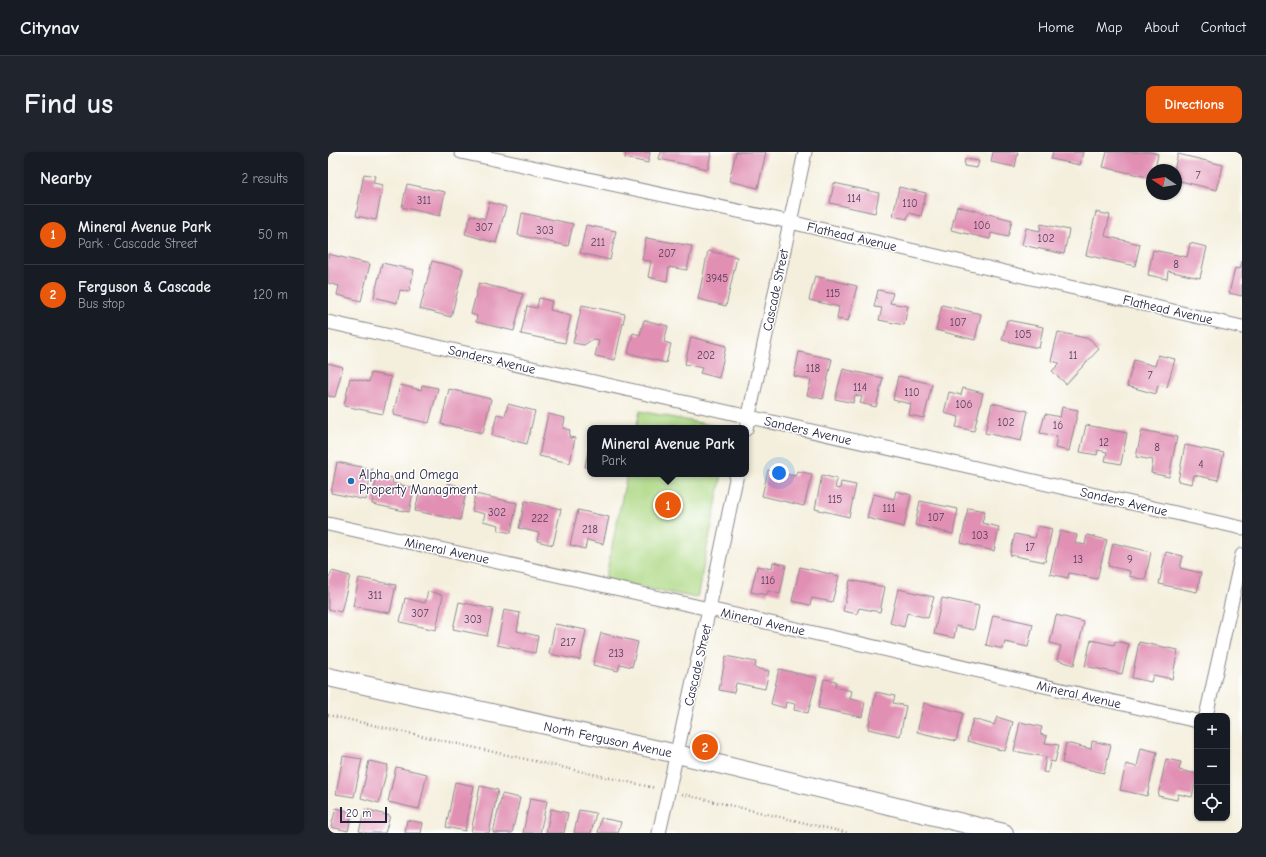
<!DOCTYPE html>
<meta charset="utf-8">
<style>
:root{--surface:#171b24;--page:#20242c;--text:#f1f3f6;--muted:#9ea1a6;--line:#363941;--accent:#ea580c}
body{margin:0;font-family:"Comic Neue",sans-serif;background:var(--page);color:var(--text)}
.controls{position:absolute;right:12px;bottom:12px;display:grid;overflow:hidden;border-radius:8px;box-shadow:0 1px 3px #0004}
.controls button{width:36px;height:36px;display:grid;place-items:center;padding:0;border:0;border-bottom:1px solid var(--line);background:var(--surface);color:var(--text);font:20px sans-serif}
.compass{position:absolute;left:818px;top:12px;width:36px;height:36px;border-radius:50%;background:var(--surface);box-shadow:0 1px 3px #0004;rotate:282deg}
.scale{position:absolute;left:12px;bottom:10px;width:47px;box-sizing:border-box;padding-left:4px;border:2px solid #22223b;border-top:0;font-size:11px;line-height:14px;white-space:nowrap;color:#22223b;-webkit-text-stroke:3px #fff;paint-order:stroke}
.you{position:absolute;left:451px;top:321px;width:14px;height:14px;margin:-10px;border:3px solid #fff;border-radius:50%;background:#1a73e8;box-shadow:0 0 0 6px #1a73e833}
.badge{display:grid;place-items:center;width:26px;height:26px;border-radius:50%;background:var(--accent);color:#fff;font-size:13px;font-weight:700}
.pin{position:absolute;translate:-50% -50%;border:2px solid #fff;box-shadow:0 1px 4px #0006}
.popup{position:absolute;left:259px;top:273px;width:162px;height:52px;box-sizing:border-box;display:grid;place-content:center;border-radius:8px;background:var(--surface);filter:drop-shadow(0 1px 3px #0005);font-size:13px;white-space:nowrap;color:var(--muted)}
.popup b{font-size:15px;color:var(--text)}
.popup::after{content:'';position:absolute;left:50%;top:100%;margin-left:-8px;border:8px solid transparent;border-top-color:var(--surface)}
.list{margin:0;padding:0;list-style:none}
h2{display:flex;justify-content:space-between;align-items:center;height:52px;margin:0;padding:0 16px;font-size:17px}
h2 small{font-size:13px;font-weight:400;color:var(--muted)}
.list li{display:grid;grid-template-columns:26px 1fr auto;gap:12px;align-items:center;box-sizing:border-box;height:60px;padding:0 16px;border-top:1px solid var(--line)}
.list b{display:block;font-size:15px;white-space:nowrap}
.list p{margin:0;font-size:13px;white-space:nowrap;color:var(--muted)}
.list em{font-size:13px;font-style:normal;color:var(--muted)}
.icon{flex:none;width:22px;height:22px;fill:none;stroke:currentColor;stroke-width:2;stroke-linecap:round;stroke-linejoin:round}
.map{position:relative;flex:none;width:914px;height:681px;overflow:hidden;border-radius:8px}
header{display:flex;align-items:center;gap:24px;box-sizing:border-box;height:56px;padding:0 20px;background:var(--surface);border-bottom:1px solid var(--line)}
header strong{font-size:19px}
nav{display:flex;gap:22px;margin-inline-start:auto;font-size:14px}
.intro{display:flex;align-items:center;justify-content:space-between;box-sizing:border-box;height:96px;padding:0 24px}
h1{margin:0;font-size:28px}
.button{padding:10px 18px;border-radius:8px;background:var(--accent);color:#fff;font-size:14px;font-weight:700}
main{display:flex;gap:24px;padding:0 24px}
aside{flex:1;background:var(--surface);border-radius:8px;box-shadow:0 1px 3px #0004}
.map>svg:first-child{display:block}
</style>
<header>
<strong>Citynav</strong>
<nav><a>Home</a><a>Map</a><a>About</a><a>Contact</a></nav>
</header>
<div class="intro"><h1>Find us</h1><a class="button">Directions</a></div>
<main>
<aside>
<h2>Nearby<small>2 results</small></h2>
<ul class="list">
<li><span class="badge">1</span><div><b>Mineral Avenue Park</b><p>Park · Cascade Street</p></div><em>50 m</em></li>
<li><span class="badge">2</span><div><b>Ferguson &amp; Cascade</b><p>Bus stop</p></div><em>120 m</em></li>
</ul>
</aside>
<div class="map">
<svg width="914" height="681" viewBox="0 0 914 681">
<rect width="100%" height="100%" fill="#fff"/>
<filter id="ink" filterUnits="userSpaceOnUse"><feTurbulence type="fractalNoise" baseFrequency=".025" numOctaves="2"/><feDisplacementMap in="SourceGraphic" scale="8" xChannelSelector="R" yChannelSelector="G"/><feConvolveMatrix kernelMatrix="1 2 1 2 8 2 1 2 1" color-interpolation-filters="sRGB"/></filter>
<filter id="wash" filterUnits="userSpaceOnUse"><feTurbulence type="fractalNoise" baseFrequency=".012" numOctaves="4" result="noise"/><feDisplacementMap in="SourceGraphic" scale="16" xChannelSelector="R" yChannelSelector="G"/><feGaussianBlur stdDeviation="0.9" result="paint"/><feColorMatrix in="noise" values="0 0 0 0 0 0 0 0 0 0 0 0 0 0 0 0 0 1.4 0 .05"/><feComposite in="paint" operator="in"/></filter>
<g filter="url(#wash)">
<rect width="100%" height="100%" fill="#f4efdd"/>
<path fill="#add884" stroke="#687d60" d="M312,259L397,276H308Z
M299,322H394L369,446L277,428Z"/>
<g id="blocks">
<path fill="#e18fb3" d="M322,0L320,11L297,6L298,1H295Z
M333,0H383L380,17L331,7Z
M408,0H438L430,36L401,29Z
M665,0H690L687,15L663,10Z
M725,0H755L752,13L723,7Z
M779,0H822L830,2L827,18H824V26L775,15Z
M850,2L895,13L889,38L848,28V18H846Z
M637,7L651,9L649,16L636,14Z
M36,22L47,24L45,31L55,33L48,68L28,64Z
M506,31L551,41L547,61L502,51Z
M79,32L117,40L112,64L74,55Z
M571,35L598,41L593,64L581,61L579,67L565,64Z
M161,50L178,55L168,91L137,82L143,63L157,67Z
M629,54L684,68L680,85L663,81L662,87L623,78Z
M768,60L782,63L777,84L812,92L807,114L758,103Z
M194,61L245,72L240,94L190,83Z
M713,72L741,78L736,102L694,93L698,76L712,79Z
M258,73L288,79L282,108L252,101Z
M318,86L364,94L359,118L341,115L339,129L320,125L323,109L314,108Z
M862,91L879,95L872,126L840,119L839,127L820,123L825,98L859,105Z
M380,99L409,105L398,154L370,147Z
M0,102L42,112L33,149L9,143L11,134L0,131Z
M104,109L135,117L123,165L92,157Z
M914,109V144L901,141L907,116L912,117Z
M54,111L86,118L81,140L72,138L69,151L46,145Z
M487,124L529,134L520,169L509,167L511,155L481,148Z
M151,131L195,142L186,179L148,170L149,164L143,162Z
M550,138L565,141L562,151L580,154L576,173L551,168L554,156L546,155Z
M211,146L224,149L222,158L243,163L237,191L193,182L199,154L209,156Z
M254,153L297,162L287,208L267,204L271,188L265,187L256,193L245,191Z
M614,153L653,162L647,188L608,178Z
M316,168L340,174L336,190L343,192L338,211L300,201L305,181L312,183Z
M679,168L715,175L711,196L674,188Z
M730,180L762,187L771,197L738,232L724,219L732,211L723,209Z
M363,185L398,194L391,226L372,221L374,216L357,212Z
M471,200L504,207L495,247L479,243L483,228L466,224Z
M830,203L847,207L839,235L830,233L828,242L799,234L806,208L827,214Z
M0,211L15,215L7,245L0,244Z
M515,217L555,226L548,255L532,251L534,245L527,243L525,251L507,247Z
M43,221L63,225L55,262L16,254L22,226L41,230Z
M570,224L604,232L596,266L581,263L583,252L565,248Z
M72,233L93,238L94,233L110,236L101,271L65,263Z
M635,236L655,241L646,279L628,275L631,265L616,261L621,240L633,243Z
M121,237L163,247L155,281L113,272Z
M664,251L700,259L693,289L657,281Z
M180,252L207,259L199,292L164,283L169,262L177,264Z
M734,255L750,258L741,299L727,296L729,284L712,281L717,262L732,265Z
M220,262L237,266L235,276L242,278L241,285L247,286L242,311L211,304Z
M758,273L799,281L793,312L777,309L779,300L770,298L769,303L752,300Z
M814,278L849,285L841,325L823,321L825,308L808,305Z
M857,293L896,301L890,328L866,323L864,332L850,329Z
M261,294H262V316L257,315Z
M9,310L44,317L38,348L3,341Z
M440,318L467,324L469,319L484,322L476,354L434,344Z
M49,322L65,326L64,331L86,336L81,360L44,352Z
M494,323L509,327L507,336L512,337L513,330L528,333L521,365L487,357Z
M119,331L139,336L132,368L87,359L92,337L117,342Z
M568,339L583,343L576,375L539,366L545,342L566,347Z
M147,342L189,351L183,381L170,378L171,373L155,369L157,362L144,359Z
M197,349L233,357L225,393L209,389L211,381L191,376Z
M592,349L630,357L625,382L587,373Z
M640,356L657,359L654,371L671,375L666,399L633,391Z
M250,358L281,365L275,392L259,388L257,397L242,393Z
M710,374L724,377L717,410L682,403L687,382L707,386Z
M732,379L749,383L747,391L757,393L759,383L779,388L769,427L741,421L740,426L722,422Z
M785,391L823,400L817,428L801,424L802,419L780,414Z
M838,400L855,404L852,416L873,421L869,440L831,432Z
M445,410L458,413L452,442L440,439L439,443L423,440L429,414L444,417Z
M472,415L511,424L504,450L484,446L482,453L464,449Z
M4,419L22,424L13,460L0,457V425L1,426Z
M31,426L68,433L62,461L25,454Z
M522,428L557,435L552,460L531,456L529,462L515,459Z
M570,437L606,445L600,466L579,461L576,475L562,471Z
M100,439L115,443L108,478L72,470L77,446L97,451Z
M614,446L651,454L646,478L628,474L626,486L606,482Z
M131,450L165,457L159,484L125,477Z
M176,458L192,461L189,479L210,484L207,501L169,493Z
M665,463L705,472L700,495L677,490L675,497L658,493Z
M728,463L756,470L746,513L729,508L733,494L722,491Z
M227,472L258,478L252,508L221,502Z
M273,481L310,490L304,515L292,512L290,519L265,513Z
M763,488L786,493L787,489L801,492L794,522L757,514Z
M811,490L850,498L844,527L825,523L823,530L804,526Z
M398,504L428,510L427,516L441,519L437,537L408,531L406,541L391,538Z
M451,517L489,526L480,561L466,558L467,552L458,550L457,556L443,552Z
M496,527L508,529L507,535L524,539L522,547L537,550L534,565L490,556Z
M548,540L567,544L565,551L578,554L572,584L540,577Z
M596,551L635,561L628,589L589,580Z
M669,565L685,570L677,599L639,589L645,567L666,573Z
M692,570L714,575L712,582L719,584L717,591L731,593L727,610L722,609L720,621L715,620L718,605L686,599Z
M764,589L783,593L776,621L734,611L738,591L763,597Z
M813,596L829,600L819,644L792,638L798,612L809,615Z
M15,604L34,607L26,645L8,642Z
M838,607L853,610L851,618L869,622L864,645L850,642L849,648L830,644Z
M41,609L60,613L51,651L33,646Z
M68,615L99,622L91,657L60,650Z
M127,630L146,634L137,679L118,675Z
M152,634L170,638L161,681L143,680Z
M174,642L192,646L184,681H165Z
M202,646L219,649L212,681H195Z
M8,656L24,660L20,679L3,675Z
M37,657L62,664L57,681H39L31,679Z
M223,657L240,661L236,681H218Z
M251,658L268,661L263,681H246Z
M273,666L293,670L290,681H270Z
M79,668L95,671L93,681H77Z"/>
</g>
</g>
<g filter="url(#ink)">
<use href="#blocks" fill-opacity="0" stroke="#8b888c" stroke-width="1"/>
<g fill="none" stroke-linecap="round" stroke-linejoin="round">
<defs>
<path id="street" d="M133,0L462,70L914,175
M0,170L914,376
M418,277L477,0
M0,372L381,457L869,569
M878,564L914,403
M331,681L381,457L409,322"/>
<path id="secondary" d="M0,525L349,602L676,681"/>
</defs>
<use href="#street" stroke="#8b888c" stroke-width="15"/>
<use href="#secondary" stroke="#8b888c" stroke-width="20"/>
<path stroke="#8b888c" stroke-width="2.5" stroke-dasharray="1 3" stroke-linecap="butt" d="M0,563L327,636
M354,642L520,681"/>
<use href="#street" stroke="#fff" stroke-width="13"/>
<use href="#secondary" stroke="#fff" stroke-width="18"/>
</g>
</g>
<circle fill="#1f6fb2" stroke="#fff" stroke-width="1.5" cx="23" cy="329" r="4"/>
<g text-anchor="middle" stroke-width="3" stroke-linejoin="round" paint-order="stroke">
<g font-size="11" fill="#523d59">
<text x="870" y="27">7</text>
<text x="526" y="50">114</text>
<text x="96" y="52">311</text>
<text x="582" y="55">110</text>
<text x="654" y="77">106</text>
<text x="156" y="79">307</text>
<text x="217" y="82">303</text>
<text x="718" y="90">102</text>
<text x="270" y="94">211</text>
<text x="339" y="105">207</text>
<text x="848" y="116">8</text>
<text x="389" y="130">3945</text>
<text x="505" y="145">115</text>
<text x="630" y="174">107</text>
<text x="695" y="186">105</text>
<text x="378" y="207">202</text>
<text x="745" y="207">11</text>
<text x="485" y="220">118</text>
<text x="822" y="227">7</text>
<text x="532" y="239">114</text>
<text x="584" y="244">110</text>
<text x="636" y="256">106</text>
<text x="678" y="274">102</text>
<text x="730" y="277">16</text>
<text x="776" y="294">12</text>
<text x="829" y="299">8</text>
<text x="873" y="316">4</text>
<text x="507" y="351">115</text>
<text x="561" y="360">111</text>
<text x="169" y="364">302</text>
<text x="608" y="369">107</text>
<text x="212" y="370">222</text>
<text x="262" y="381">218</text>
<text x="652" y="387">103</text>
<text x="702" y="399">17</text>
<text x="750" y="411">13</text>
<text x="802" y="411">9</text>
<text x="440" y="432">116</text>
<text x="47" y="447">311</text>
<text x="92" y="465">307</text>
<text x="145" y="471">303</text>
<text x="240" y="494">217</text>
<text x="288" y="505">213</text>
</g>
<g font-size="13" fill="#22223b" stroke="#fff">
<text transform="translate(524 84) rotate(13)" y="5">Flathead Avenue</text>
<text transform="translate(447 138) rotate(-78)" y="5">Cascade Street</text>
<text transform="translate(840 157) rotate(13)" y="5">Flathead Avenue</text>
<text transform="translate(164 207) rotate(13)" y="5">Sanders Avenue</text>
<text transform="translate(480 278) rotate(13)" y="5">Sanders Avenue</text>
<text transform="translate(796 349) rotate(13)" y="5">Sanders Avenue</text>
<text transform="translate(119 398) rotate(12)" y="5">Mineral Avenue</text>
<text transform="translate(435 469) rotate(13)" y="5">Mineral Avenue</text>
<text transform="translate(369 513) rotate(-77)" y="5">Cascade Street</text>
<text transform="translate(751 542) rotate(13)" y="5">Mineral Avenue</text>
<text transform="translate(280 587) rotate(12)" y="5">North Ferguson Avenue</text>
</g>
<g font-size="13" fill="#22223b" stroke="#fff" text-anchor="start">
<text x="31" y="327">Alpha and Omega<tspan x="31" dy="15">Property Managment</tspan></text>
</g>
</g>
</svg>
<div class="controls">
<button>+</button>
<button>−</button>
<button><svg class="icon" aria-label="locate" viewBox="0 0 24 24"><circle cx="12" cy="12" r="6"/><path d="M12 2v4M12 18v4M2 12h4M18 12h4"/></svg></button>
</div>
<svg class="compass" viewBox="-18 -18 36 36"><path d="M0-13l5 13h-10z" fill="#e53935"/><path d="M0 13l5-13h-10z" fill="#9ea1a6"/></svg>
<div class="scale">20 m</div>
<div class="you"></div>
<div class="pin badge" style="left:340px;top:353px">1</div>
<div class="popup"><b>Mineral Avenue Park</b>Park</div>
<div class="pin badge" style="left:377px;top:595px">2</div>
</div>
</main>
